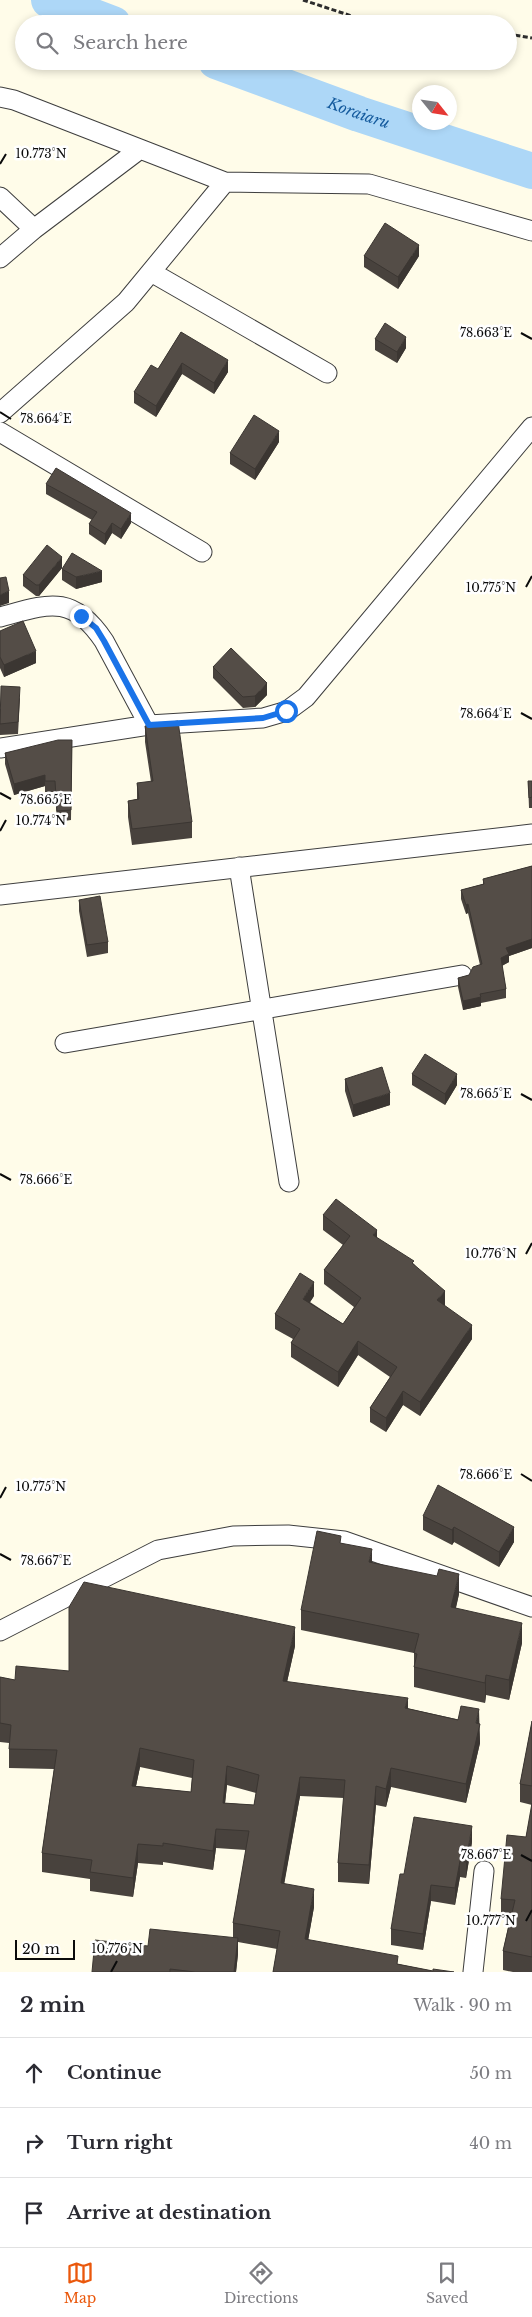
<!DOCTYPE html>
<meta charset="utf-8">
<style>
:root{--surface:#fff;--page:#f2f2f3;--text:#2b2b33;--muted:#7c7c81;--line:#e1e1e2;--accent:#ea580c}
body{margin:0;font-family:"Libre Baskerville",serif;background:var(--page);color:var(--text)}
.compass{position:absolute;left:412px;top:85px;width:45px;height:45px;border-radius:50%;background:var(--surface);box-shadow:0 2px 8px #0003;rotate:120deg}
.scale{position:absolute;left:15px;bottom:12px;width:60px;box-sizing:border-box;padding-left:5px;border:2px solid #0b0b0b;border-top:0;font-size:14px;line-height:18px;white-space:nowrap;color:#0b0b0b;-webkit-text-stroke:4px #fff;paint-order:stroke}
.stop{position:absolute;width:15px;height:15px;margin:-11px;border:4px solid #1a73e8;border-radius:50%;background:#fff}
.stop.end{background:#1a73e8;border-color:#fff;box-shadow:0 1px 5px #0008}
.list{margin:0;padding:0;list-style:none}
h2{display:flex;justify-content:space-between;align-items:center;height:65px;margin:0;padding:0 20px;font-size:21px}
h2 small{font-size:16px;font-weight:400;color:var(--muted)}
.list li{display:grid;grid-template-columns:32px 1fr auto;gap:15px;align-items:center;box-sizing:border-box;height:70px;padding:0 20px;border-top:1px solid var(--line)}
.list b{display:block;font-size:19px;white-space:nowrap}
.list em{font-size:16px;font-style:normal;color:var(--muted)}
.icon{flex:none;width:28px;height:28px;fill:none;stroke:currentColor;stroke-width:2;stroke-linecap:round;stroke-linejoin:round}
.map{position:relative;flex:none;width:532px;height:1972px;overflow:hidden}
.search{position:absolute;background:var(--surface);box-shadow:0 2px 8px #0003;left:15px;right:15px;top:15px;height:55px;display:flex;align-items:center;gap:12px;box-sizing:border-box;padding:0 18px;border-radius:28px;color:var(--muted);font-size:19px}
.sheet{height:275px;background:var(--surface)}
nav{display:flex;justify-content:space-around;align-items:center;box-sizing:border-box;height:70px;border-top:1px solid var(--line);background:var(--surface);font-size:14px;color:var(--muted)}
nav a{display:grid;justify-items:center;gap:2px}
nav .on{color:var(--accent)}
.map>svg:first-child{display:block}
</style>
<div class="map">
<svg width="532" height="1972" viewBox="0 0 532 1972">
<rect width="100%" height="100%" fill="#fffce9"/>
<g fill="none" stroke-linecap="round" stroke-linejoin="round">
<g stroke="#add7f7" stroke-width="36">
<path d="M49,0L113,24"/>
<path id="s1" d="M216,61L359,114L532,171"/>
</g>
<defs>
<path id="minor" d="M0,97L14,100L225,182L369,184L532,231
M0,197L34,229
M0,258L34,229L140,149
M151,272L327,373
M0,413L126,302L225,182
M0,432L202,552
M0,617C48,604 72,593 104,641L149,725
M0,748L149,725L263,718L287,711L306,697L532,427
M239,867L289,1182
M0,895L532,834
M65,1043L462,975
M0,1631L158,1550L233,1536L288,1535L344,1541L532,1607
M473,1972L484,1871"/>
</defs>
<use href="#minor" stroke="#3e3e3e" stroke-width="21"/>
<path stroke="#2d2d2d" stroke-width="3" stroke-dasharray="5 2.5" stroke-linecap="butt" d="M303,0L373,23L388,24
M508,34L532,38"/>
<use href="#minor" stroke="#fff" stroke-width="19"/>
</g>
<path fill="#48423d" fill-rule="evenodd" d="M364,256H419L398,289L364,267Z
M181,332L228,372L214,394L182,374L156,417L134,403V392L158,369Z
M375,339L406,348L397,363L375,350Z
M279,442L255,480L230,464V453Z
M46,484L131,523L121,539L112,533L105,545L89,534V524L92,520L46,494Z
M62,568L39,596H36L23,586V575Z
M62,569L102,582L76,589L62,580Z
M0,631L36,663L4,677L0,668Z
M213,667L267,695L255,707L243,708L213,678Z
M20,698L18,734L0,735V709Z
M145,726L192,822V838L132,845L128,817V801L137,799V783L151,782L145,742Z
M72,740L71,820L57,822L55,792H45V786L14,795L5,764V753Z
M528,781H532V808H529Z
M532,866V948L509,956V962L502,966L506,989V998L481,1003V1006L463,1010L458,987V978L469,975L480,965L468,913L466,914L461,899V890L483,884V879Z
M79,900L108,942V953L87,957L79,911Z
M412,1074L457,1085L445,1105L412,1085Z
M345,1079L390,1105L353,1117L345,1091Z
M323,1215L377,1238L414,1264L445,1305L444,1306L472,1339L420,1416L403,1405L386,1432L370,1422V1408L390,1377L358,1355L338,1387L291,1357V1343L293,1339L275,1329V1314L314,1296L310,1302L343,1324L354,1307L324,1284V1270L343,1245L323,1230Z
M423,1516L514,1542L499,1567L454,1542L452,1545L423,1530Z
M341,1543L372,1562L459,1594L456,1608L522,1643L509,1700L486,1695L485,1703L414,1687V1653L301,1630V1610Z
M295,1646L287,1682L479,1724L480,1743L466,1803L391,1787L386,1807L376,1805L369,1884L338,1882V1863L344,1798L300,1796L284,1883L314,1907L308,1940L398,1964L433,1971H454L273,1972L277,1949L238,1942V1954L236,1972H92L148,1946L233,1938V1923L246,1850L216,1848L213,1870L163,1862V1865L138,1863L133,1897L90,1891V1879L42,1872V1853L54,1769L9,1768V1743L0,1742V1677L15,1680L69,1671ZM140,1767L192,1778L191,1792L136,1786ZM227,1785L256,1793L254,1805L225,1803Z
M532,1721V1972H513L503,1970V1951L510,1918L501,1917V1899L526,1837L532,1805L520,1802V1784Z
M472,1842L466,1878L460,1877L455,1905L431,1901L423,1950L391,1945V1929L404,1874Z"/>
<path fill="#3b3632" d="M419,245V256L398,289V277Z
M406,337V348L397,363V352Z
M228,360V372L214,394V383Z
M182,363V374L156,417V406Z
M279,431V442L255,480V469Z
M131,513V523L121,539V529Z
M112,523V533L105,545V534Z
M62,557V568L39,596V585Z
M102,571V582L76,589V577Z
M9,591V603L0,606V595Z
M36,651V663L4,677V665Z
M267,683V695L255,707V696Z
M45,775V786L14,795V784Z
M468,904V913L466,914V905Z
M532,939V948L509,956V962L501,966V958L506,948Z
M481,997V1006L463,1010V1001Z
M457,1074V1085L445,1105V1094Z
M390,1093V1105L353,1117V1105Z
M377,1230V1244L373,1235Z
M314,1282V1296L303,1313V1299Z
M445,1291V1305L437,1315V1300Z
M472,1325V1339L420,1416V1402Z
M358,1341V1355L338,1387V1372Z
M403,1391V1405L386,1432V1418Z
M454,1527V1542L452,1545V1530Z
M514,1527V1542L499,1567V1552Z
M372,1549V1569L369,1562Z
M459,1574V1594L451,1627V1607Z
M522,1623V1643L509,1700V1680Z
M295,1627V1646L283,1700V1681Z
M486,1675V1695L485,1703V1683Z
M408,1698V1717L405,1708Z
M479,1709L480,1743L466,1803V1784L476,1723Z
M140,1748V1767L132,1805V1786Z
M227,1766V1785L223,1822V1803Z
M391,1768V1787L386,1807V1789Z
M300,1777V1796L281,1902V1883Z
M376,1786V1805L369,1884V1865Z
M472,1826V1842L466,1878V1862Z
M216,1829V1848L213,1870V1851Z
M138,1844V1863L133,1897V1878Z
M460,1861V1877L455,1905V1888Z
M431,1885V1901L423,1950V1934Z
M314,1889V1907L305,1958V1939Z
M238,1938V1954L236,1972H234Z"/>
<path fill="#544d47" stroke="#3b3632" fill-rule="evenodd" d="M385,223L419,245L398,277L364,256Z
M385,323L406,337L397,352L375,339Z
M181,332L228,360L214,383L182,363L156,406L134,392L151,365L158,369Z
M254,415L279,431L255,469L230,453Z
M56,468L131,513L121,529L112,523L105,534L89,524L97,512L46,484Z
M47,545L62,557L39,585H36L23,575Z
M72,553L102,571L76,577L62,569Z
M6,577L9,591L0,595V578Z
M23,621L36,651L4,665L0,657V631Z
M231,648L267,683L255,696L243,697L213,667Z
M1,686L20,687L18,722L0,724Z
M178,721L192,822L132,829L128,801L139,799L137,783L153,781L145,726Z
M58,740H72L71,810L57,811L55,781H45V775L14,784L5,753Z
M528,781H532V797L529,798Z
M532,866V939L506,948L509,954L501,958L506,989L480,994L481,997L463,1001L458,978L469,975L473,967L482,964L468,904L466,905L461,890L484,884L483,879Z
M100,896L108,942L87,945L79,900Z
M425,1054L457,1074L445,1094L412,1074Z
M382,1067L390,1093L353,1105L345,1079Z
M336,1199L377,1230L373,1235L414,1261L412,1263L445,1291L437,1300L472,1325L420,1402L403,1391L386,1418L370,1408L397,1367L358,1341L338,1372L291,1343L300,1329L275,1314L300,1273L314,1282L303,1299L343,1324L361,1298L324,1270L350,1236L323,1215Z
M438,1485L514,1527L499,1552L454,1527L452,1530L423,1516Z
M317,1531L341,1536L340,1543L372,1549L369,1562L437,1576L439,1569L459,1574L451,1607L522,1623L509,1680L486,1675L485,1683L414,1667L417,1654L414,1653L419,1634L301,1610Z
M84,1582L295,1627L283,1681L408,1698L405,1708L458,1720L461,1706L479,1709L476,1723L480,1724L466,1784L391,1768L386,1789L376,1786L369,1865L338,1863L345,1780L300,1777L281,1883L314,1889L305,1939L398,1956L397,1964L433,1971V1969L454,1972H273L280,1931L233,1923L249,1831L216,1829L213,1851L163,1843V1846L138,1844L133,1878L90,1872L92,1860L42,1853L57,1750L9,1749L11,1725L0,1723V1677L15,1680L16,1666L69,1671V1607ZM140,1748L194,1760L191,1792L132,1786ZM227,1766L259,1775L254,1805L223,1803Z
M532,1721V1786L520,1784Z
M532,1803V1957L503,1951L515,1900L501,1899L507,1835L526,1837Z
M414,1817L472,1826L466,1862L460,1861L455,1888L431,1885L423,1934L391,1929L400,1874H404Z
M150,1929L238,1938L234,1972H195L170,1969V1972H92L95,1940L148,1946Z"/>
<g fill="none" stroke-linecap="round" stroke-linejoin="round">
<path stroke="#1a73e8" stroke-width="6" d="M81,616L96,628L104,641L149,725L263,718L286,711"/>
</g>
<path fill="none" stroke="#0b0b0b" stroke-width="2" d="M0,164L6,154M521,333L532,339M0,412L11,419M526,587L532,576M521,713L532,719M0,793L11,799M0,831L6,820M521,1094L532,1100M0,1174L11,1180M526,1254L532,1243M521,1474L532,1481M0,1498L6,1487M0,1554L11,1560M521,1855L532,1861M526,1921L532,1910M111,1972L117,1961"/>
<g text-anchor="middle" stroke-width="5" stroke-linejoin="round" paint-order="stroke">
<g font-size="15" font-style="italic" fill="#145a9d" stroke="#fff">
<text dy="5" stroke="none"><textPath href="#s1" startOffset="152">Koraiaru</textPath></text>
</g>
</g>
<g font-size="12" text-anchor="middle" fill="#0b0b0b" stroke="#fff" stroke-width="5" stroke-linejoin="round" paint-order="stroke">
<text x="41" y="158">10.773°N</text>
<text x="486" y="337">78.663°E</text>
<text x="46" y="423">78.664°E</text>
<text x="491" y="592">10.775°N</text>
<text x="486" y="718">78.664°E</text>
<text x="46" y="804">78.665°E</text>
<text x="41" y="825">10.774°N</text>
<text x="486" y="1098">78.665°E</text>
<text x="46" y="1184">78.666°E</text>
<text x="491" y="1258">10.776°N</text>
<text x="486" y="1479">78.666°E</text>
<text x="41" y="1491">10.775°N</text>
<text x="46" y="1565">78.667°E</text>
<text x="486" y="1859">78.667°E</text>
<text x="491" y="1925">10.777°N</text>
<text x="117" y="1953">10.776°N</text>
</g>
</svg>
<svg class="compass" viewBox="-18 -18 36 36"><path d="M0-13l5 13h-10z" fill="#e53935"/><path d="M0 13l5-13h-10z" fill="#7c7c81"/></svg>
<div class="scale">20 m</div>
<div class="stop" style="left:286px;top:711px"></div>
<div class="stop end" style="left:81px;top:616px"></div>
<div class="search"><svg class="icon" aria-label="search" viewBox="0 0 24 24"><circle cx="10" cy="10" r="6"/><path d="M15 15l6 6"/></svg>Search here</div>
</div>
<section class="sheet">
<h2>2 min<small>Walk · 90 m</small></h2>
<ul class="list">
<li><svg class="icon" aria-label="ahead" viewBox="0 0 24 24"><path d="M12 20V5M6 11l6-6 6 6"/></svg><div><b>Continue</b></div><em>50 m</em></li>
<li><svg class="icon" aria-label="right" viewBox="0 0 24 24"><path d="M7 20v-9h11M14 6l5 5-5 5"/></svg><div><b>Turn right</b></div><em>40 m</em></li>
<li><svg class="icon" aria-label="arrive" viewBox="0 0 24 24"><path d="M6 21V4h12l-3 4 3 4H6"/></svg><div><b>Arrive at destination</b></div></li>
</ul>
</section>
<nav>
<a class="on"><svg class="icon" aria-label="map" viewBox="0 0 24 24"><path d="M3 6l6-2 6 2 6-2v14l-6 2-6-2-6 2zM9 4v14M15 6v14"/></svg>Map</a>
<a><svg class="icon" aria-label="directions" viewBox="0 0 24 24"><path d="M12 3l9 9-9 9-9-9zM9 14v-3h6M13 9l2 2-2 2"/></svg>Directions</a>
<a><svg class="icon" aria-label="saved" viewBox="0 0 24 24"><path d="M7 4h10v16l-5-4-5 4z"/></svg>Saved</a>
</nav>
